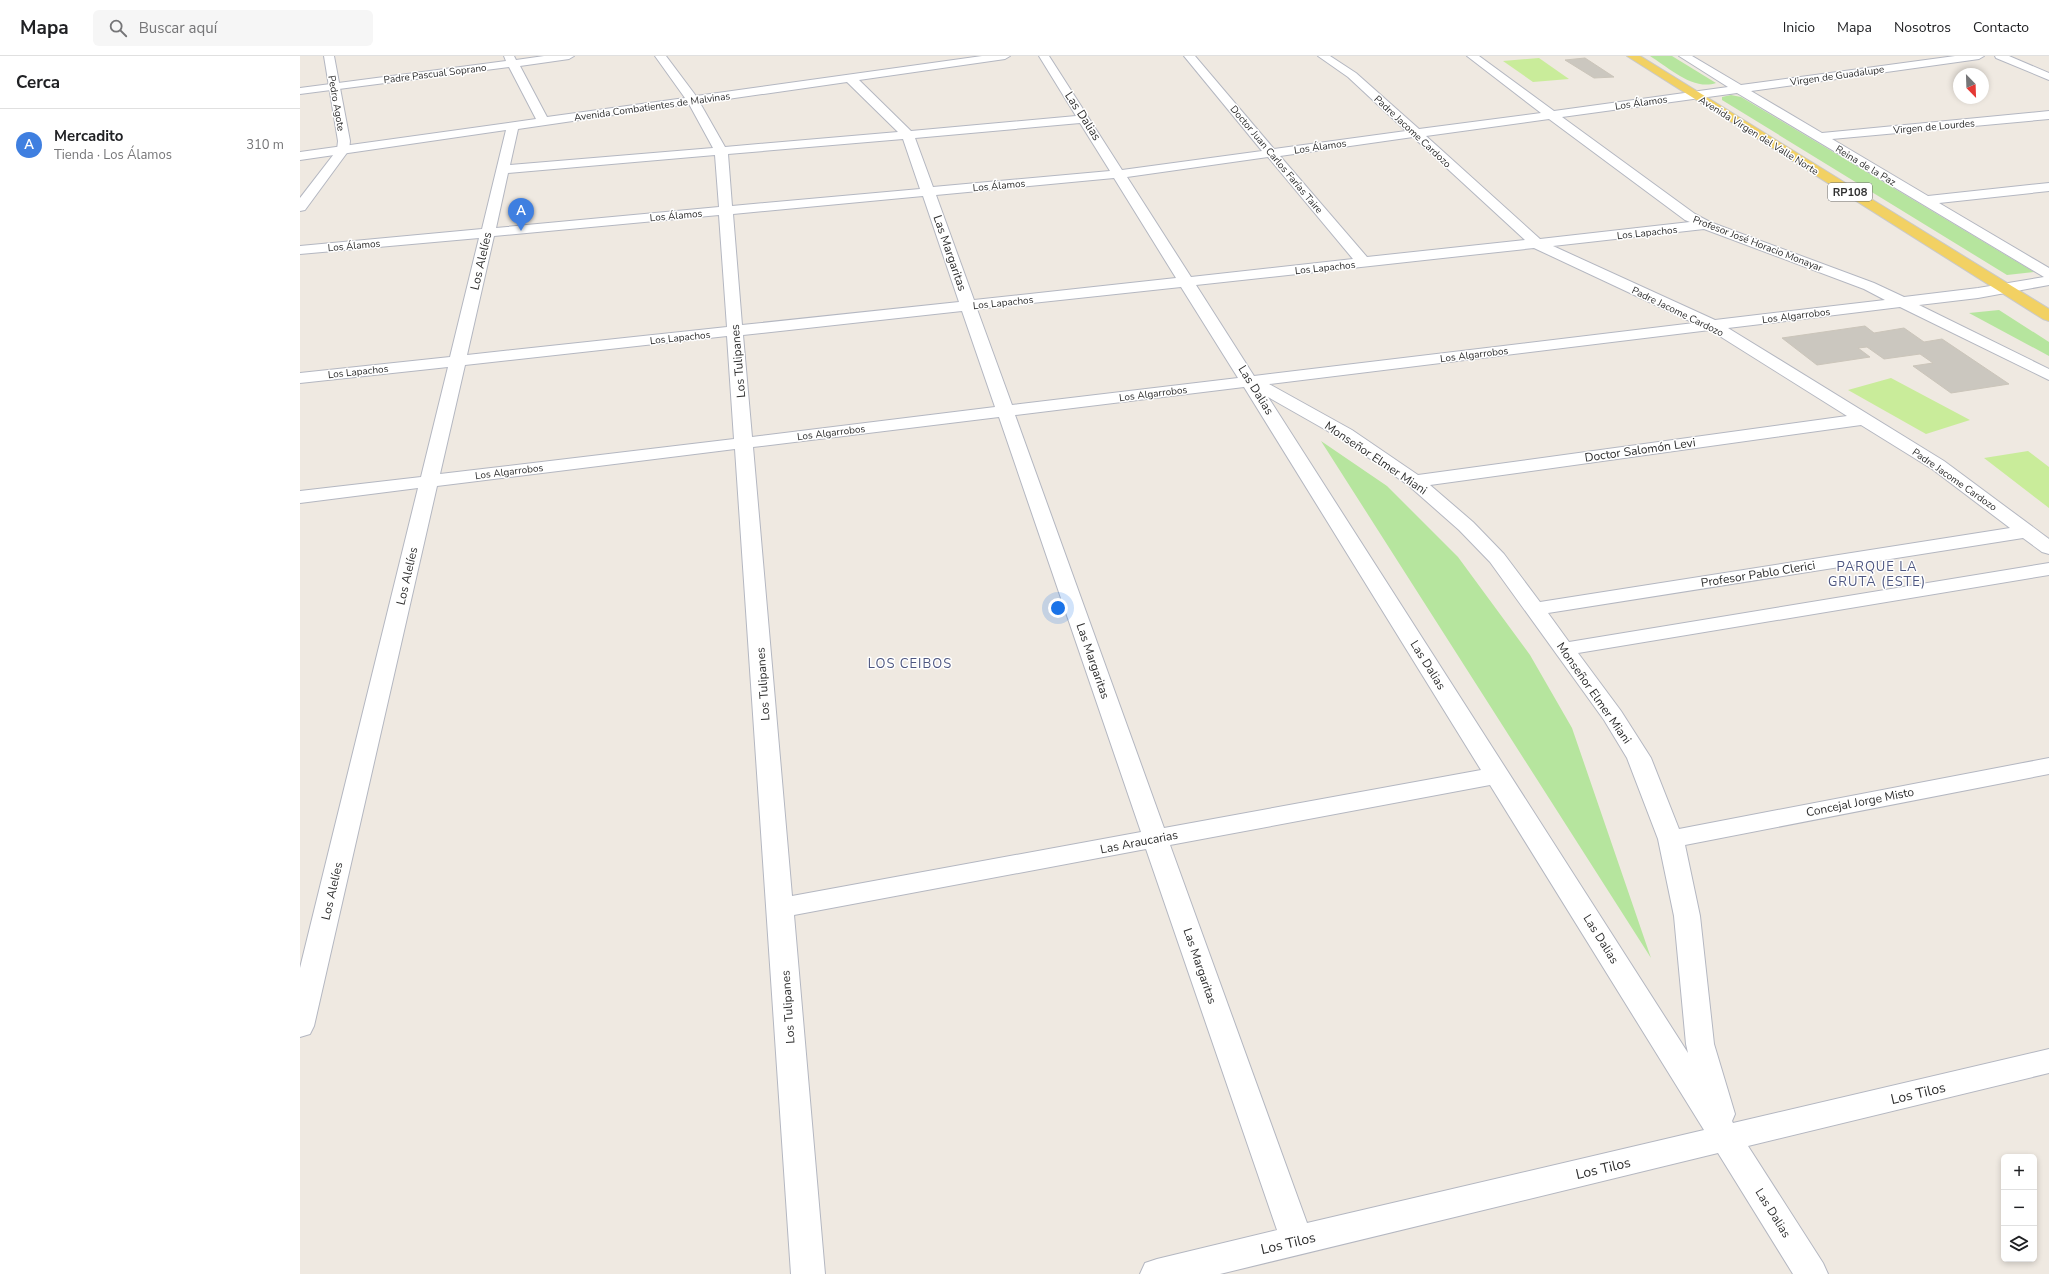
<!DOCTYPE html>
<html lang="es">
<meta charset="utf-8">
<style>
:root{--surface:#fff;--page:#f6f6f6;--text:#202124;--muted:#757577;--line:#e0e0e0;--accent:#2563eb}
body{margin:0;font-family:"Nunito Sans",sans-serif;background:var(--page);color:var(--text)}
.controls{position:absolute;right:12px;bottom:12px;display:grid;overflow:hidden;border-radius:6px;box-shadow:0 2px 6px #0003}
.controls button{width:36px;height:36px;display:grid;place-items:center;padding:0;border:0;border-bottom:1px solid var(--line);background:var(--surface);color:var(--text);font:20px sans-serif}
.compass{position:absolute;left:1653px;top:12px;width:36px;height:36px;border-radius:50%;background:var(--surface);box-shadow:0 2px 6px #0003;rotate:157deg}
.you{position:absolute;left:758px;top:552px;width:14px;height:14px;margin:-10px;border:3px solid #fff;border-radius:50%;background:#1a73e8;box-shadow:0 0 0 6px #1a73e833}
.badge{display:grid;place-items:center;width:26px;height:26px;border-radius:50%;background:var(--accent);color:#fff;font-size:13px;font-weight:700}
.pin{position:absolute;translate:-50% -33px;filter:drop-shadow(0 1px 2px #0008)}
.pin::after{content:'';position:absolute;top:21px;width:14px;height:12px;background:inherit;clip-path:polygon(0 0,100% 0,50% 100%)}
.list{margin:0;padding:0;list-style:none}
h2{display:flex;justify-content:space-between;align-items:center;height:52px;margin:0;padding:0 16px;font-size:17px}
h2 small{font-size:13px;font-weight:400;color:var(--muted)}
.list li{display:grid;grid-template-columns:26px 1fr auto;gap:12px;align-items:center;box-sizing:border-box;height:72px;padding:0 16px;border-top:1px solid var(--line)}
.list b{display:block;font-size:15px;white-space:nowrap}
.list p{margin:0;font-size:13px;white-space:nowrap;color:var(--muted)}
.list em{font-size:13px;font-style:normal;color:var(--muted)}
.icon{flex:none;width:22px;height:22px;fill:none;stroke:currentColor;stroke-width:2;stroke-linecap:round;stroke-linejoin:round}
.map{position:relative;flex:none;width:1749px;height:1218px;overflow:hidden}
header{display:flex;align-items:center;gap:24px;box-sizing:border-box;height:56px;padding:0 20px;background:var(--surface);border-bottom:1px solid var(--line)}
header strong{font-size:19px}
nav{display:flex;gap:22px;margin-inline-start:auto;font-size:14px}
.search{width:280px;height:36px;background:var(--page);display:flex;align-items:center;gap:10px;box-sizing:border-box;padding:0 14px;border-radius:6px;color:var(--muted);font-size:15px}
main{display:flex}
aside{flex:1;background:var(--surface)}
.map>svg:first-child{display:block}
</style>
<header>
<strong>Mapa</strong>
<div class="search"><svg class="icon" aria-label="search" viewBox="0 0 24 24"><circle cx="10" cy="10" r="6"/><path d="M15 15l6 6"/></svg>Buscar aquí</div>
<nav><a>Inicio</a><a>Mapa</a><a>Nosotros</a><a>Contacto</a></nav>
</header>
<main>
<aside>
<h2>Cerca<small></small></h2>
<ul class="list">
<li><span class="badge" style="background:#3f7fe0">A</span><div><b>Mercadito</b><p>Tienda · Los Álamos</p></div><em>310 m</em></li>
</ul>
</aside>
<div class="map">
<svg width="1749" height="1218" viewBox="0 0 1749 1218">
<rect width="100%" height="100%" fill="#efe9e1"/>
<path fill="#b6e59e" d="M1350,0H1372L1416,27C1393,35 1368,11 1350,0Z
M1431,39L1441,41L1734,216L1707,219L1422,44V41Z
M1699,254L1749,286V300L1669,257Z
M1021,385L1087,430L1158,501L1230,599L1272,672L1351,902Z"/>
<path fill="#c9ec9a" d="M1239,2L1269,23L1233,26L1203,5Z
M1591,322L1670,364L1626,378L1548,334Z
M1728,395L1749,411V452L1684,402Z"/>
<path fill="#cbc7bf" stroke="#cbc5ba" d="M1285,2L1314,21L1294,22L1265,4Z
M1565,270L1574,277L1604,272L1624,286L1642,283L1709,328L1651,337L1613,310L1633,307L1620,298L1584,303L1567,291L1558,292L1570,301L1517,309L1482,282Z"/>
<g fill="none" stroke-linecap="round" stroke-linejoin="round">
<defs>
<path id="minor" d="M204,0H214L216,4L244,0H274L269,3L220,10L247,61L385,42L355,0H366L396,40L682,0H710L705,3L559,24L611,75L776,60L739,0H749L822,114L962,95L884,0H895L974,93L1106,75L1048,21L1018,0H1030L1056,17L1119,73L1241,57L1167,0H1179L1254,55L1428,31L1379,0H1392L1441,29L1655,0H1684L1679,3L1451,35L1522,77L1749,55V63L1532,83L1628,140L1749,127V135L1639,147L1749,212V229L1678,242L1619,249L1749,313V324L1600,251L1428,272L1644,405L1749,483V498L1742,496L1723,482L1248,557L1269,586L1749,507V519L1278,597L1321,655L1351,702L1379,773L1749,702V718L1385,789L1400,860L1414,988L1435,1058L1432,1065L1433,1067L1749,993V1017L1448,1090L1523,1207L1528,1218H1493L1418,1097L920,1218H840L845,1207L857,1203L977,1174L846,793L494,859L525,1218H491L435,393L137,430L14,970L10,978L0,981V912L118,432L0,447V435L121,421L148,311L0,327V317L150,301L179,182L0,198V190L182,173L206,74L0,104V96L236,63L209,11L0,38V32L206,5ZM547,26L598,76L425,91L400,47ZM1437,37L1744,221L1678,232L1604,241L1574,227L1410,166L1395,158L1262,61ZM389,48L413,92L210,109L218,73ZM1249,63L1385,164L1390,166L1240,183L1126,80ZM780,67L810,115L633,131L615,82ZM1113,81L1225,184L1067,201L980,100ZM603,83L620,133L432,150L428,98ZM415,99L419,151L196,172L208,117ZM968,101L1053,203L891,221L827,121ZM814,122L876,222L674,244L636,139ZM623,140L659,246L442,269L433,158ZM419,159L427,271L167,299L194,180ZM1404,173L1564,233L1585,244L1415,264L1253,190ZM1234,192L1394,267L954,320L896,229ZM881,231L938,322L712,349L677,253ZM662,255L695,351L452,381L443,279ZM1410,274L1547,360L1118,419L1052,374L969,328ZM427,280L434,383L140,418L165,309ZM944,331L1181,714L864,772L715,359ZM968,341L1040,382L1108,429L1159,474L1190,506L1304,664L1327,702L1358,783L1374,860L1386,988L1388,997ZM699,361L841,776L492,840L453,391ZM1561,369L1632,413L1710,472L1240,546L1204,498L1173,466L1130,429ZM1190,729L1404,1074L1007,1167L870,789Z
M1695,0H1709L1749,17V24L1696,2Z"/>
<path id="tertiary" d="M24,0H34L50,85L49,94L5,154L0,155V142L37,94L38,85Z"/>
<path id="primary" d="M1327,0H1340L1749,253V265L1743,263Z"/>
</defs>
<use href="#minor" stroke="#b4b7c1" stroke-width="2"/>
<use href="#tertiary" stroke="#b4b7c1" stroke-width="2"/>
<use href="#primary" stroke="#c9c9c9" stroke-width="2"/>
<use href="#minor" fill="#fff" fill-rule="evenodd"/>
<use href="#tertiary" fill="#fff" fill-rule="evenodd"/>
<use href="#primary" fill="#f2d163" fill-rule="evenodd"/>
</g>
<g text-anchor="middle" stroke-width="3" stroke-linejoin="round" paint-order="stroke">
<g font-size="10" fill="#2e2e2e" stroke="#fff">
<text transform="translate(135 17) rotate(-7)" y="4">Padre Pascual Soprano</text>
<text transform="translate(1537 19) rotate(-8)" y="4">Virgen de Guadalupe</text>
<text transform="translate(1341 46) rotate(-8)" y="4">Los Álamos</text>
<text transform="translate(37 47) rotate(80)" y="4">Pedro Agote</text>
<text transform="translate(352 50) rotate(-8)" y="4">Avenida Combatientes de Malvinas</text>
<text transform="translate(1634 70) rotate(-5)" y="4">Virgen de Lourdes</text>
<text transform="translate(1113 75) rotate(43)" y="4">Padre Jacome Cardozo</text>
<text transform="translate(1459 79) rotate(32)" y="4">Avenida Virgen del Valle Norte</text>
<text transform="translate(1020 90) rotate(-8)" y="4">Los Álamos</text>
<text transform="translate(977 103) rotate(50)" y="4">Doctor Juan Carlos Farías Taire</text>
<text transform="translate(1566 109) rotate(31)" y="4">Reina de la Paz</text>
<text transform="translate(699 129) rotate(-5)" y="4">Los Álamos</text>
<text transform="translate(376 159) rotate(-5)" y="4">Los Álamos</text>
<text transform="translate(1347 176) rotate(-6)" y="4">Los Lapachos</text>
<text transform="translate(1458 187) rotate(21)" y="4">Profesor José Horacio Monayar</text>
<text transform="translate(54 189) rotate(-5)" y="4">Los Álamos</text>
<text transform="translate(1025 211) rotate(-6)" y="4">Los Lapachos</text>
<text transform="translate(703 246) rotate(-6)" y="4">Los Lapachos</text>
<text transform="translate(1378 255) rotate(26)" y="4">Padre Jacome Cardozo</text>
<text transform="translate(1496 259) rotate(-7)" y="4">Los Algarrobos</text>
<text transform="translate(380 281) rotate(-6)" y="4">Los Lapachos</text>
<text transform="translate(1174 298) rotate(-7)" y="4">Los Algarrobos</text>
<text transform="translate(58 315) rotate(-6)" y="4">Los Lapachos</text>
<text transform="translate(853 337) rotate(-7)" y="4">Los Algarrobos</text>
<text transform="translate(531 376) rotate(-7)" y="4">Los Algarrobos</text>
<text transform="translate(209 415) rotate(-7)" y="4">Los Algarrobos</text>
<text transform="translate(1655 423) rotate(35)" y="4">Padre Jacome Cardozo</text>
</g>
<rect fill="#fff" stroke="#6d6d6d" stroke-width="1" x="1528" y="127" width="44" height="18" rx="3"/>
<g font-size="11" font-weight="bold" fill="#2e2e2e">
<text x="1550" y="140">RP108</text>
</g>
<g font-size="12" fill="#2e2e2e" stroke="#fff">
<text transform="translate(783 60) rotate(57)" y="4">Las Dalias</text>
<text transform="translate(650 197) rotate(71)" y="4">Las Margaritas</text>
<text transform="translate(181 205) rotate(-77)" y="4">Los Alelíes</text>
<text transform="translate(438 305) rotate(-95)" y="4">Los Tulipanes</text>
<text transform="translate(956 334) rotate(58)" y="4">Las Dalias</text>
<text transform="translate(1340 394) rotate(-8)" y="4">Doctor Salomón Levi</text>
<text transform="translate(1076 402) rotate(34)" y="4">Monseñor Elmer Miani</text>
<text transform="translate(1458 518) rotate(-9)" y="4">Profesor Pablo Clerici</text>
<text transform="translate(107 520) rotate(-77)" y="4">Los Alelíes</text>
<text transform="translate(793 605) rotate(71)" y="4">Las Margaritas</text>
<text transform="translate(1128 609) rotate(58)" y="4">Las Dalias</text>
<text transform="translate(463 628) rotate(-94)" y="4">Los Tulipanes</text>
<text transform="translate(1294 637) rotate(55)" y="4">Monseñor Elmer Miani</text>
<text transform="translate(1560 746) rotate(-11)" y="4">Concejal Jorge Misto</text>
<text transform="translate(839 786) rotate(-11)" y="4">Las Araucarias</text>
<text transform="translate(32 835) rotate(-77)" y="4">Los Alelíes</text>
<text transform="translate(1301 883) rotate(58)" y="4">Las Dalias</text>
<text transform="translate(900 910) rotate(71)" y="4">Las Margaritas</text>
<text transform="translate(488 951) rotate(-94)" y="4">Los Tulipanes</text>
<text transform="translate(1473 1157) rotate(58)" y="4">Las Dalias</text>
</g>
<g font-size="13" letter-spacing="1" fill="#4d5680" stroke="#fff">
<text x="1577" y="515">PARQUE LA<tspan x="1577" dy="15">GRUTA (ESTE)</tspan></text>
<text x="610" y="612">LOS CEIBOS</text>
</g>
<g font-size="14" fill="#2e2e2e" stroke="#fff">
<text transform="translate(1618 1037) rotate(-13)" y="5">Los Tilos</text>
<text transform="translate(1303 1112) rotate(-13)" y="5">Los Tilos</text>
<text transform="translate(988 1187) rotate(-13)" y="5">Los Tilos</text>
</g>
</g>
</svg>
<div class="controls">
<button>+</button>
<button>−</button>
<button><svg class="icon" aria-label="layers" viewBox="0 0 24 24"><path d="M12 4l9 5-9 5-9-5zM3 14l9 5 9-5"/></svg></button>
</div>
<svg class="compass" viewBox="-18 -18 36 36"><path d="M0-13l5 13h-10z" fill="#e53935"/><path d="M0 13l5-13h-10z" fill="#757577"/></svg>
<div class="you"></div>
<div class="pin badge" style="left:221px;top:175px;background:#3f7fe0">A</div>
</div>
</main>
